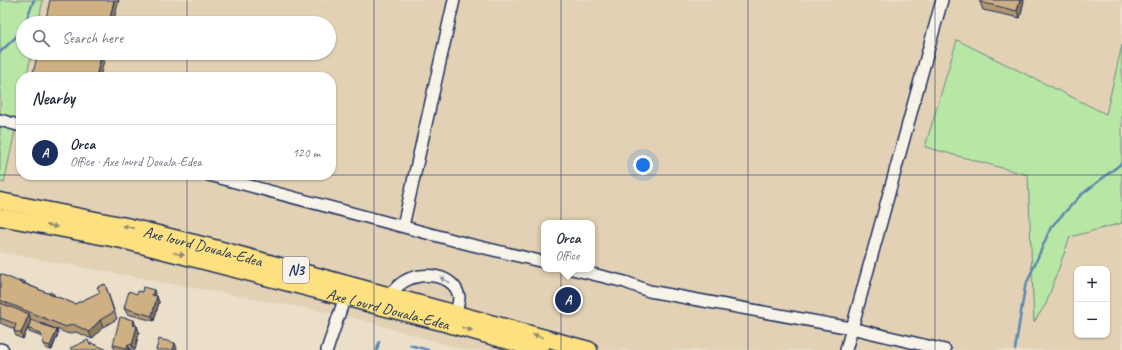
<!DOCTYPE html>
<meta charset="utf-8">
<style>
:root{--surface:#fff;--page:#f2f2f3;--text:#1f2937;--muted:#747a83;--line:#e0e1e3;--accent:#1b2f5e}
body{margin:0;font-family:Caveat,sans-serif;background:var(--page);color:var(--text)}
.controls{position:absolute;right:12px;bottom:12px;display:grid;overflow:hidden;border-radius:8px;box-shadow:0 1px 3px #0004}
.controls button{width:36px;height:36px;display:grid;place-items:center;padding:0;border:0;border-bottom:1px solid var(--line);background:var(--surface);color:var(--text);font:20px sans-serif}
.you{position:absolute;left:643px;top:165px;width:14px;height:14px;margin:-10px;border:3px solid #fff;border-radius:50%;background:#1a73e8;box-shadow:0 0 0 6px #1a73e833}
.badge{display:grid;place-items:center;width:26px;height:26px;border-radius:50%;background:var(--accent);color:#fff;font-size:13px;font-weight:700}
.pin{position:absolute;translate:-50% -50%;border:2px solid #fff;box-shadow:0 1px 4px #0006}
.popup{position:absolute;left:541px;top:220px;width:54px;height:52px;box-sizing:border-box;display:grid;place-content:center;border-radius:8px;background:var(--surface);filter:drop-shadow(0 1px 3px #0005);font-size:13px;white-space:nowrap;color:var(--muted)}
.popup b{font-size:15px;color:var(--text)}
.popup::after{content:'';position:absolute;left:50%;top:100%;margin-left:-8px;border:8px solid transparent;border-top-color:var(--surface)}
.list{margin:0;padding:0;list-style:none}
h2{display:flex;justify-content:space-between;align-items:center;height:52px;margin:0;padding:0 16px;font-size:17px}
h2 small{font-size:13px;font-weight:400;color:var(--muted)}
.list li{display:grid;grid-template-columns:26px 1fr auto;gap:12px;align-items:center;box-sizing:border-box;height:56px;padding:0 16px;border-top:1px solid var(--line)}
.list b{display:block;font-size:15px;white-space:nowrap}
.list p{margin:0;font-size:13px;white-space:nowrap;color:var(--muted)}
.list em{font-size:13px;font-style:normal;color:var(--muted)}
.icon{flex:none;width:22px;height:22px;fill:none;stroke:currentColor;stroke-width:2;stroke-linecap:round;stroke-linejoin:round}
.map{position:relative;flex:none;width:1122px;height:350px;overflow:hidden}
.search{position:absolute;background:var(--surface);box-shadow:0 1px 3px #0004;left:16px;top:16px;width:320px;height:44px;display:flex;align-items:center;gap:10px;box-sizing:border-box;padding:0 14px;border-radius:22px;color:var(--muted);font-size:15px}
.panel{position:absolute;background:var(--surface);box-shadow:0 1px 3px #0004;left:16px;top:72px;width:320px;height:108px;border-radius:16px}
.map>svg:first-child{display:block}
</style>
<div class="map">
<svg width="1122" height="350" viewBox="0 0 1122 350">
<rect width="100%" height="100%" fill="#ebdfc9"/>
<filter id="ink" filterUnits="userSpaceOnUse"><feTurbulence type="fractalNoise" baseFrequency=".025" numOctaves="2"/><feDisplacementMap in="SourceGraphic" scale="8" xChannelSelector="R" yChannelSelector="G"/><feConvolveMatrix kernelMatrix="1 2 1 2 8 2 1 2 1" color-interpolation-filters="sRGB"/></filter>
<g filter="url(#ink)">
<path fill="#e2d1b4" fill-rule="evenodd" d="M43,0H1122V45L1107,114L957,40L925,147L1028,175L1034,321L1046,304L1070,237L1122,223V350H466L348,316L0,252V184L4,183L21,102V175H331V77H26L32,53H329V23H38ZM544,223H592V269H544ZM1077,269H1107V335H1077Z"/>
<path fill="#b8e6a4" stroke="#6a8a81" d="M0,0H43L38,23H23V53H32L26,77H21V102L4,183L0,182Z
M957,40L1106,114L1122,45V223L1070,237L1046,304L1034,322L1028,175L925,147Z"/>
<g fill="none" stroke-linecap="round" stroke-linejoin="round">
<path stroke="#5b88b0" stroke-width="2.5" d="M25,23L34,0
M0,52L16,37L23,27
M410,345L428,350
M377,350L379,342
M1015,350L1025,287L1051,227L1081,195L1122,163"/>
<defs>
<path id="minor" d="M0,120L21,126
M209,175L468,244L544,262
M403,226L454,0
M572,269L625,282L649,291L851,328L945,350
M389,295C393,291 399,284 405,281C422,271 455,274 459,297C459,302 457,308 456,313
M0,349L3,350
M327,350L345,297
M846,350L942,0"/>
<g id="highway">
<path id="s1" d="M0,201L126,226L218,249L589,350"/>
<path id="s2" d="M0,217L122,240L441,322L541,350"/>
</g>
</defs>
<use href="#minor" stroke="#1b2f5e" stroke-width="14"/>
<use href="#highway" stroke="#1b2f5e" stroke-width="19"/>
<use href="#minor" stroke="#f7f3e8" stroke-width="11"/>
<use href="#highway" stroke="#fde080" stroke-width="16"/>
</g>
<path fill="#b19770" stroke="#1b2f5e" d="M980,0H1024L1020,18L983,10L980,2Z
M0,274L19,282H25L26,284L55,296L75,304L99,293L105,284L117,319L103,327L92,339L76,332L69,334L30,319L31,320L57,330L58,334L52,350H51L45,348L42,337L29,332L28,328L23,339L16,336L14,331V329L0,323Z
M137,294L156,295L159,302L154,321L127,314L124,308Z
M136,326H137L139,332L135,350H115L113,345Z"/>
<path fill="#907b5b" stroke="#1b2f5e" d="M114,0H119L113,23H109Z
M1020,0H1024L1020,18L1017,11Z
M102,53H106L100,77H96Z
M154,290L156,296L152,295Z
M157,296L159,302L154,321L152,316Z
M29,314L31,320L23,339L21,333Z
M100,320L103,327L92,339L89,332Z
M134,320L136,326L133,325Z
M137,326L139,332L135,350H134L132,345Z
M57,330L58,334L51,350L50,346Z
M175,343L177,348L176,350H173Z
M128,344L130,350H128L127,348Z"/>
<path fill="#ceb082" stroke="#1b2f5e" d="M50,0H114L109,23H45Z
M980,0H1020L1017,11L980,2Z
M38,53H102L96,77H32Z
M0,274L75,304L100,292L97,287L105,284L114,312L100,320L89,332L73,324L66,327L0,300Z
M20,280L25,282L24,284L19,282Z
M143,287L154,290L152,295L157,296L152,316L124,308L129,291L137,294L138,291L142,292Z
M50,292L54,294V296L49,294Z
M0,303L29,314L21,333L14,331L16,324L0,318Z
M120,317L134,320L133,325L137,326L132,345L128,344L127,348L113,345Z
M31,320L57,330L50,346L44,344L41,334L28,328Z
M159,339L175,343L173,350H156Z
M88,340L90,345L91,343L108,350H72L70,348Z"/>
<defs><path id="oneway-solid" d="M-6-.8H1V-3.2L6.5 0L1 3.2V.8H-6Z"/></defs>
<g fill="#8c886f">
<use href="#oneway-solid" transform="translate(52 226) rotate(11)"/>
<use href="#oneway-solid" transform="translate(128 227) rotate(-167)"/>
<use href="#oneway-solid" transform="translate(179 254) rotate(14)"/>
<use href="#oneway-solid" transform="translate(467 329) rotate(16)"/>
<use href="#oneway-solid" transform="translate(538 336) rotate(-164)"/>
</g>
<use fill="#8991a3" href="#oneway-solid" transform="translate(445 280) rotate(-151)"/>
</g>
<path fill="none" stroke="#1b2f5e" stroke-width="1" stroke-opacity="0.55" d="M187,0V23M374,0V350M561,0V350M748,0V350M935,0V350M187,53V77M0,175H21M21,175H331M187,175V350M331,175H1122"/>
<g text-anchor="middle" stroke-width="3.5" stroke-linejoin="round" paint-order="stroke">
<rect fill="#f7f3e8" stroke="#5d6a87" stroke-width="1" x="283" y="257" width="26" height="26" rx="3"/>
<g font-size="15" font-weight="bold" fill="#1b2f5e">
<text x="296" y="275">N3</text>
</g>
<g font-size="16" fill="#1b2f5e" stroke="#f7f3e8">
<text dy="6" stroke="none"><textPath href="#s1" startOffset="208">Axe lourd Douala-Edea</textPath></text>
<text dy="6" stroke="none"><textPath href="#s2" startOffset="399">Axe Lourd Douala-Edea</textPath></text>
</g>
</g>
</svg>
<div class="controls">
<button>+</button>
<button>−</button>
</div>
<div class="you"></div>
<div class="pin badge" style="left:568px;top:300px">A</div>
<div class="popup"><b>Orca</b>Office</div>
<div class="search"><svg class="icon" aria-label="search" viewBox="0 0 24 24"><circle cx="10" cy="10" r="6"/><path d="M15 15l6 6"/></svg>Search here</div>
<section class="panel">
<h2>Nearby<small></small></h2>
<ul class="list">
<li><span class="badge">A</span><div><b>Orca</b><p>Office · Axe lourd Douala-Edea</p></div><em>120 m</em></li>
</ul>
</section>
</div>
